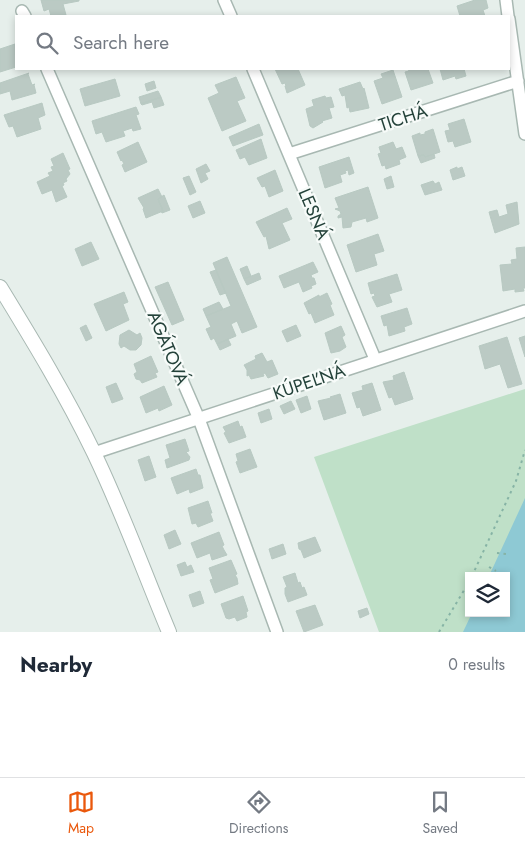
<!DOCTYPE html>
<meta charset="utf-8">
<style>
:root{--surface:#fff;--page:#f2f2f3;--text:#1f2937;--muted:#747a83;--line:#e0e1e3;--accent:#ea580c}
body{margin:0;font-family:Jost,sans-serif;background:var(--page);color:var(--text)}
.controls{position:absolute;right:15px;bottom:15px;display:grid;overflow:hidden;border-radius:0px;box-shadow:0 2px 8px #0003}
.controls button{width:45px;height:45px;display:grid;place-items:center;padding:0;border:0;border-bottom:1px solid var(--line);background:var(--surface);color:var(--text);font:25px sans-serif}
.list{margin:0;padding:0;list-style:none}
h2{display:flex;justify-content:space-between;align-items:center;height:65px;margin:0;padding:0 20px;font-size:21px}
h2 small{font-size:16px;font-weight:400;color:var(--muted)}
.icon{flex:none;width:28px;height:28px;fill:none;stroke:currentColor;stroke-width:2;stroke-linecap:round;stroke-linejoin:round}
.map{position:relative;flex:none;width:525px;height:632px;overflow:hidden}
.search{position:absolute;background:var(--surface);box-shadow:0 2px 8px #0003;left:15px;right:15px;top:15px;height:55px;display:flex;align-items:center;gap:12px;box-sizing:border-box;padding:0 18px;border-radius:0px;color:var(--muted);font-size:19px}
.sheet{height:145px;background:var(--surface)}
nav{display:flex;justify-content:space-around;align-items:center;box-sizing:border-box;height:70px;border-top:1px solid var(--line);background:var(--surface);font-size:14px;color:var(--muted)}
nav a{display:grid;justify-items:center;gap:2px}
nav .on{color:var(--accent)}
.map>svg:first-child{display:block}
</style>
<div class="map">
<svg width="525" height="632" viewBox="0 0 525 632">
<rect width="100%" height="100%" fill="#e6efeb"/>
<path fill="#bfe0c8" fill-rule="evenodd" d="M525,389V632H379L314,457ZM469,576H506V613H469Z"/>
<path fill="#8ec9d4" d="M525,498V632H463L472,613H506V576H489Z"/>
<path fill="#bbcac4" stroke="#b8c9c2" d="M41,0H79V1L63,4L66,15L51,16L49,9L44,11Z
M475,0H486L488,8L483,10L485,16H460L457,6Z
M15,44L16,67L0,72V49Z
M275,69H298L305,85L287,93L285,86H286L285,83L282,84Z
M408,69H428L433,83L411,90L405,72L409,71Z
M440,69H464L466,76L456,79L455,76L443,80Z
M393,70L402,97L382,104L374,81L383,78L381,74Z
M29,73L28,74L32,85L35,84L34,85L36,93L12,100L10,91L0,94V83Z
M236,77L245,98L237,101L246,121L222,131L208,98L219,93L215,85Z
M115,79L120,96L85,106L80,89Z
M154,81L156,88L147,91L145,84Z
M360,82L363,89L364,88L369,108L350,112L349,107L347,108L345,95L342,96L339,89Z
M158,91L161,97L141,104L139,97Z
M325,96L326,98L331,97L334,107L329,108L332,118L322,121L323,122L313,128L310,126L306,109L314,106L312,100Z
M161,97L164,105L154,108L152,102L142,105L141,104Z
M42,103L45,115L38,118L41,129L17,137L13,126L9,127L4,115Z
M136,107L139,114L136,115L141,129L133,131L132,128L123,131L125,136L106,142L102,132L96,134L92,121Z
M464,119L471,142L455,147L453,141L448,142L445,131L450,130L448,124Z
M259,124L263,135L233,146L229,137Z
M433,129L440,152L425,157L424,155L418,156L412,136L420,133V135L425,134V132Z
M261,139L267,158L249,165L245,157L240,159L236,150Z
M138,142L147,162L125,172L122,165L124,164L122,160L121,161L117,152Z
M393,142L396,149L402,147L406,157L399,160L400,164L386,169L385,165L382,166L378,154L381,153L379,147Z
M63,153L70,169L68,170L70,174L66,179L67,181L63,183L64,185L62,186L67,197L56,202L52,190L42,194L37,182L50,176L48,173L53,171L51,167L54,166L51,159Z
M434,154L435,158L421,163L418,156L424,155L425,157Z
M349,157L354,173L349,175L348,170L345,171L346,173L340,175L342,182L325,188L319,167Z
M206,164L210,171L205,173L208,179L201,183L196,169Z
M457,167V169L462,167L465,176L453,180L450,170Z
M275,170L283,191L269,197L265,186L262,187L257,178Z
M189,176L196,192L190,195L183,178Z
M391,176L394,187L387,189L384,179Z
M433,181L435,184L439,182L442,190L425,195L421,185Z
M368,187L378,218L367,222L366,218L352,222L351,227L343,228L342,217L338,218V216L341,214L340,211L335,209L339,208L335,198Z
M158,189L162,197L158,199L163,211L146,218L143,209L144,208L138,198Z
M164,195L170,210L162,213L161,211H163L158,199Z
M200,201L205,213L193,218L188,206Z
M517,202L519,224L495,233L489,212L497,210L499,217L508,214L506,205Z
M287,208L292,219L282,223L290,240L269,249L266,236L264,237L256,222Z
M378,234L384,251L374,254L377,265L356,272L347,245Z
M91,242L99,259L82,266L75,249Z
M525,247V288H523L524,291L515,292V289L503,291L500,265L512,264L511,260L517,259L516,248Z
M227,257L257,327L242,333L237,321L231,324L236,336L217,344L214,338L211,340L206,329L211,327L206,316L231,306L213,263Z
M313,262L318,272L311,275L312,278H314L316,284L311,286L312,288L303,292L299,282L284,288L279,276Z
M247,266L251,276L244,279L240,269Z
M216,270L226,293L220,295L210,272Z
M259,273L261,279L247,285L244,279Z
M397,274L402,290L389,294L392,302L377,307L372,297L375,296L374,293L371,294L368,283Z
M168,282L184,320L172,325L155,287Z
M124,292L128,302L123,304L129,320L106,331L94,304Z
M327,293L332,304L330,305L334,315L315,323L311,313L309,314L304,303L319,295V297Z
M219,302L223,309L206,316L203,309Z
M407,308L412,324L404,327L405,331L389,336L387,325L384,326L381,316Z
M86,325L92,338L86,341L80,328Z
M296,325L301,336L287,342L282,331Z
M341,326L345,335L342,337L346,347L340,351L331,353L325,333Z
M129,330L137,335L140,333L142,338L141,345L136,350H130L124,346L121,348L119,344L120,335Z
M525,336V357L519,338Z
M507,337L522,384L508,388L500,364L485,369L479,346Z
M228,339L231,345L220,350L217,344Z
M262,353L267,362L272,360L278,374L268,378L265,373L263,374L264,376L251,379L249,375L247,376V370L244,365L256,359L255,356Z
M151,356L158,372L155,373L157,377L142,383L140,380L136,379L134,374L137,372L134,364Z
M404,372L413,399L395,405L392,397L389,398L383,382L394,380L393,376Z
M116,383L123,399L112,403L106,387Z
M372,383L381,410L363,416L360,407L357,408L352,393L363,390L362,386Z
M164,386L172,405L159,411L158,408L146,413L140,397Z
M340,394L346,413L324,420L318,401L331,398L330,397Z
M307,396L311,409L301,413L296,400Z
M291,401L295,409L284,414L280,406Z
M269,409L272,419L261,423L258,413Z
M238,421L240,427L242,426L246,437L229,443L224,433L226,432L223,427Z
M185,439L189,451L186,452L190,457L189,460L167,468L165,460L170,458L166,445Z
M250,449L257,467L240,473L236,462L238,461L236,454Z
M149,456L156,477L145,481L138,460Z
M196,469L198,475H200L203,488L190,493L189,489L177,494L171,478Z
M208,501L212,513H210L213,521L198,527L196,523L192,524L188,508Z
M175,530L181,544L169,549L164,535Z
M219,532L224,545L222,546L224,550L227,555L212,560L210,553L197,558L191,543Z
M315,537L321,551L304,558L301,550L299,549L298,543Z
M283,544L286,554L272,559L269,549Z
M231,560L237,574L235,575L237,578L238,584L215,593L210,580L213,579L209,568Z
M185,562L187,567L191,565L194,572L181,576L177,565Z
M295,573L298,583L300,582L302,588L304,587L307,595L288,602L285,594V588L287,587L283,577Z
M200,591L204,603L193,607L189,595Z
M243,596L248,611L246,612L247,617L237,621L235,617L229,619L226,618L221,604Z
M315,605L323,625L304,632L296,611Z
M367,608L369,614L360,618L358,611Z"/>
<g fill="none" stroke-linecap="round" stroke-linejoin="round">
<defs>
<path id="minor" d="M224,0L231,16
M506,0L508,16
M22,11L25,16
M509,19L525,134
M47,69L199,419L277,632
M253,69L375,359
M289,154L518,81
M94,453L525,311"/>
<path id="tertiary" d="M0,287C33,341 66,395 94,453C122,511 144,572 169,632"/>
</defs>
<use href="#minor" stroke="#a8b8b2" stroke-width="14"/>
<use href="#tertiary" stroke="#a8b8b2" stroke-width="16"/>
<path stroke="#86b3a5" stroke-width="2" stroke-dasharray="2.5 4" stroke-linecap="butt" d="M497,553L507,554
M489,567L496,571
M472,576L516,481L525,450
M439,632L469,582"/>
<use href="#minor" stroke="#fff" stroke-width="11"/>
<use href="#tertiary" stroke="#fff" stroke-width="14"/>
</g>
<g text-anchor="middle" stroke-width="4.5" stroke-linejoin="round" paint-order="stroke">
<g font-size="18" fill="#24423a" stroke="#f7fbf9">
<text transform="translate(403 118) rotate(-18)" y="6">TICHÁ</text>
<text transform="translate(314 214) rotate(67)" y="6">LESNÁ</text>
<text transform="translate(168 348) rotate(67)" y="6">AGÁTOVÁ</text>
<text transform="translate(309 382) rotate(-19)" y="6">KÚPEĽNÁ</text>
</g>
</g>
</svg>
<div class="controls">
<button><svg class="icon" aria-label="layers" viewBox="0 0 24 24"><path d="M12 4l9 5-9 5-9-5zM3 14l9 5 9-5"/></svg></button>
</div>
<div class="search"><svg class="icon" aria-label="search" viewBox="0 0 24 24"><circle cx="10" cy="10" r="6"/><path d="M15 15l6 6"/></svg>Search here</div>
</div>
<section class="sheet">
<h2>Nearby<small>0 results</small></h2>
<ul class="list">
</ul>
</section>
<nav>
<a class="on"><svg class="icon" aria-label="map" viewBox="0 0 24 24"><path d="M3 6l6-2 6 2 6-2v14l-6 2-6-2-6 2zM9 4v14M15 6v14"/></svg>Map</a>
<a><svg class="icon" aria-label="directions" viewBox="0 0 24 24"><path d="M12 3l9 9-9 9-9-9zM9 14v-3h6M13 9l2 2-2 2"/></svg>Directions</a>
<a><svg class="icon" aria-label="saved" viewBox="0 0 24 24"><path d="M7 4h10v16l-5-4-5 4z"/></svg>Saved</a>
</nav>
